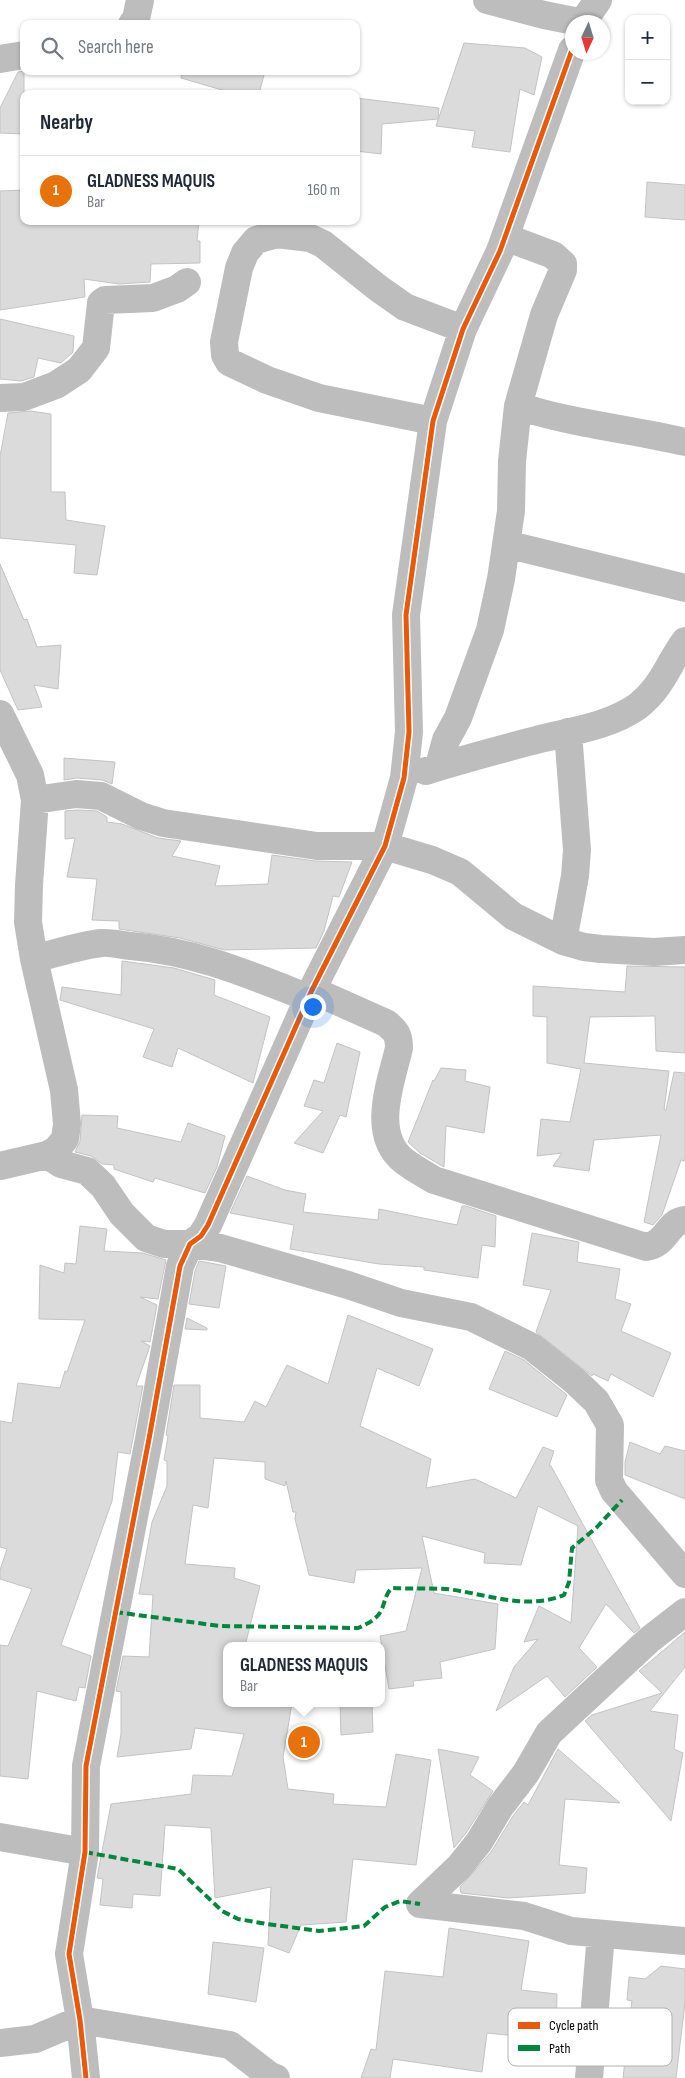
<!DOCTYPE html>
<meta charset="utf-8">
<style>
:root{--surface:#fff;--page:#f2f2f3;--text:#1f2937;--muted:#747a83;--line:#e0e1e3;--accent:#ea580c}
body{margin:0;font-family:"Sofia Sans Condensed",sans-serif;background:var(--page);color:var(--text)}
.controls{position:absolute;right:15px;top:15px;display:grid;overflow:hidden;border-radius:10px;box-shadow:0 1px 4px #0004}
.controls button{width:45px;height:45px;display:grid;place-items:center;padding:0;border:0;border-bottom:1px solid var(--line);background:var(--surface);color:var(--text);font:25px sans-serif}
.compass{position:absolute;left:565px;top:15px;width:45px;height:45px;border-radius:50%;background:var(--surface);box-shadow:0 1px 4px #0004;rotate:184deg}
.you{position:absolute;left:312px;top:1006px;width:18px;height:18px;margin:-12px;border:4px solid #fff;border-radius:50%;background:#1a73e8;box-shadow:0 0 0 8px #1a73e833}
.badge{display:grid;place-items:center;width:32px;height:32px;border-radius:50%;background:var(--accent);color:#fff;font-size:16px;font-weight:700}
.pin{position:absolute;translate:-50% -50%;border:2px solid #fff;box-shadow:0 1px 5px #0006}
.popup{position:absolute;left:223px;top:1642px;width:162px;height:65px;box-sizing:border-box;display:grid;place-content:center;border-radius:10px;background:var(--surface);filter:drop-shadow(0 1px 4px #0005);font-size:16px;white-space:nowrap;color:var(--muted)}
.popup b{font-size:19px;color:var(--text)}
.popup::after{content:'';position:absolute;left:50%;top:100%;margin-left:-10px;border:10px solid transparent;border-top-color:var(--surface)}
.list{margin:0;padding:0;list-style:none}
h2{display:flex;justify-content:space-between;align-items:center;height:65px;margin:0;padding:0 20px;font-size:21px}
h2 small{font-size:16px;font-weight:400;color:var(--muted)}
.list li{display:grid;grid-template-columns:32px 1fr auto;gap:15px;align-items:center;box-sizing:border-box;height:70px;padding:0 20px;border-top:1px solid var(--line)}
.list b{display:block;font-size:19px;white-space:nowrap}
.list p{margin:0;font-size:16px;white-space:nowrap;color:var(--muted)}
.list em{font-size:16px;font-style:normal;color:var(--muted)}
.icon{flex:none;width:28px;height:28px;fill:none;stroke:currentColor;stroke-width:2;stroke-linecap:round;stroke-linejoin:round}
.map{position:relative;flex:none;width:685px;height:2078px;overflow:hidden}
.search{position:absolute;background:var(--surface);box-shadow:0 1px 4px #0004;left:20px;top:20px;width:340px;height:55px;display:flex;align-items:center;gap:12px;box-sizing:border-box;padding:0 18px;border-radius:10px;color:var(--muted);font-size:19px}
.panel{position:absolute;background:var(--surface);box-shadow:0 1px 4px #0004;left:20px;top:90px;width:340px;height:135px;border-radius:10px}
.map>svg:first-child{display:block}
</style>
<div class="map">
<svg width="685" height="2078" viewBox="0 0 685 2078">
<rect width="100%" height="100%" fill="#fff"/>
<path fill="#dbdbdb" stroke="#c3c3c3" d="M464,43L525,48L542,57L534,95L520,89L510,152L472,147L475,131L436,126Z
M24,71V134L0,133V108L18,72Z
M182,71H265L259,94H236L181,78Z
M356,98L439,108L438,119L382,124L381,154L356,151Z
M647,182L685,185V220L645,217Z
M24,190V221H199L197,241H200V263L151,264L150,282L119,284L84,279L85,297L0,310V191Z
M0,319L74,336L73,352L61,363L38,358L34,377L21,381L0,379Z
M31,411L51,414V492H65L66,520L105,526L97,575L74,573L76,545L0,538V456L8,413Z
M0,564L24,620L27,619L37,647L61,645L58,689L34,685L42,707L18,710L0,670Z
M64,758L115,762L112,784L102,780L77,778L64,780Z
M77,810L97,811L107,817V822L122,824L158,838L181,841L172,856L220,866L215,886L268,884L272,855L315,861L352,862L339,897L333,896L324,931L316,948L224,950L180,938L119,929V921L92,920L97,879L67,877L75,838L65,839V811Z
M122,961L174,968L215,980L214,995L270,1017L253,1083L178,1048L172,1067L143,1057L154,1029L60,1000L62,987L121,995Z
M627,966L685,967V1053L656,1051L655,1016L590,1017L584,1063L669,1071L664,1110H666L674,1072L685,1073V1161L681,1160L662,1215L653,1225L644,1222L661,1135L594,1140L589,1171L553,1166L562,1153L537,1156L541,1119L570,1122L581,1069L547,1063V1017L533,1016V986L625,992Z
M337,1043L360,1052L346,1117L340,1115L323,1153L294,1143L323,1111L304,1106L314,1080L324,1083Z
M441,1068L466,1070L465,1081L490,1087L484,1133L446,1126L444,1167L420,1153L408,1142L433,1080L434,1081Z
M82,1115L118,1116L117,1128L181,1142L188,1123L225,1136L217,1167L205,1193L155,1178L153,1182L114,1169V1165L102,1164L91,1156L75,1152L80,1141Z
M247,1176L285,1190L306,1194L303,1212L378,1220L379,1209L457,1225L462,1206H466L496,1216L495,1247L482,1245L478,1278L424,1270V1267L379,1264L290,1249L294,1225L230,1213Z
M80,1226L107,1229L104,1251L143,1253L166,1260L158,1299L140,1297L157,1305L150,1342L141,1341L150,1346L136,1386H143L130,1454L118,1452L112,1501L61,1645L91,1656L85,1688L79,1687L76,1701L37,1691L28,1779L0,1776V1645L8,1646L32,1589L0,1579V1570L7,1549L0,1547V1421L12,1423L18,1383L60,1388L65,1371L67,1372L85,1320L39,1319L40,1265L64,1273L65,1263L76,1264Z
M532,1233L579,1242L577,1262L620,1269L615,1299L631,1304L621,1331L671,1353L653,1397L611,1374L608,1381L593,1374L592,1376L536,1332L551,1290L523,1285Z
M199,1261L226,1266L219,1308L189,1304L195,1271Z
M348,1315L433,1349L419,1386L377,1368L360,1426L431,1459L426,1488L475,1479L516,1498L543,1447L554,1451L549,1466H551L640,1628L634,1633L606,1604L579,1648L597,1667L565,1697L547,1676L496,1711L514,1667L538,1639L524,1642L539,1606L571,1623L578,1526L538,1506L521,1565L484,1563L485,1553L422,1536L434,1593L498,1604L495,1649L440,1662L442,1678L413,1681L414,1686L389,1689L380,1636L406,1631L422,1568L356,1570L354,1583L309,1575L295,1519L296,1512H293L286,1481L285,1486L265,1479V1462L214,1458L208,1508L193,1505L185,1564L235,1568L234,1578L260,1586L245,1646H226V1703H292L283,1757L288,1789L334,1794L333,1804L386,1807L396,1754L431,1760L416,1865L353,1859L346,1922L301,1925L289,1953L268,1945L271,1887L215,1898L211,1828L165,1825L160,1896L133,1894L132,1908L100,1905L103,1879L97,1878L111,1804L191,1794L193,1775L232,1776L244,1734L195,1728L191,1749L117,1757L121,1734V1692L116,1691L123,1656L149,1657L153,1595L139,1594L152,1522L167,1486V1461L164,1460L168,1436L166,1435L174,1385H200V1418L244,1422L255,1401L266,1407L287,1365L328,1384Z
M187,1318L207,1328V1330L185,1329Z
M505,1351L524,1360L567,1395L557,1417L489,1389Z
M630,1442L660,1454L665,1446L685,1451V1499L625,1475V1462Z
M685,1632V1667L650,1711L678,1715L674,1749L683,1753L671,1821L585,1721L592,1715L662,1693L639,1671Z
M340,1703H372L373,1732L341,1735Z
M438,1749L479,1757L470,1775L493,1791L466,1833L454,1848Z
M558,1749L620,1803L565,1799L559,1865L587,1868L585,1893L508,1898L461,1893L460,1887L491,1852L513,1816L524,1802L528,1805Z
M449,1928L529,1941L521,1990L557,1994L556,2040L487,2033L482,2072L393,2059L390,2078H361L371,2049L376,2050L385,1971L443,1977Z
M213,1942L264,1948L256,2002L208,1994Z
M661,1966L685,1969V2003L676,2078H623L632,2001L627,2000L629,1977L645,1979Z"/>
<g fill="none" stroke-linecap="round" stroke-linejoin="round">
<path stroke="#bdbdbd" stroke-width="28" d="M487,0L544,15L579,22
M583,22L598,0
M132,24L136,19L140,0
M0,59L24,55
M505,237L553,255L563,264V270L544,315L518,406C573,424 630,429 685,442
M0,398L24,397L56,385L79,370L96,348L101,303L105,300L153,298L177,289L187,282
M433,421L319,398L267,380L229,362L225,355L224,342L239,268L245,253L256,240L277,234L310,238L323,244L378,288L405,307L463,329
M506,544L685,588
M0,714L30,775L35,800L29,885L28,922L34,959L64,1090L67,1124L65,1139L56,1150L47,1155L0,1166
M439,766L446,740L458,718L490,630L501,579L511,511L512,461L518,406
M426,771C463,759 502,749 540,739C573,731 610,726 638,706C663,686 668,664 685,641
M35,800L76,794L101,796L141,816L163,823L317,846H385L432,860L460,872L513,916L563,941L584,947L601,949L654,952L685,950
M563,941L575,876L577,850L568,732
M34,959C56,953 78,946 101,943C110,942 121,945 131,946C194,951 250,975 309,998
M312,990L386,1023C396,1031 399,1035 399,1048C391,1083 370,1134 404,1161C413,1168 424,1174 434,1180L646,1247C667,1244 667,1222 685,1220
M47,1155L61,1164L87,1171L103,1186L122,1214L146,1238L164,1244H190L220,1248L348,1285L401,1303L471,1317L532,1347L575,1381L596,1401L610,1425L609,1480L614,1491L685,1574
M0,1837L85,1852
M420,1904L459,1867L479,1842L500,1807L526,1773L549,1733L649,1640L685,1612
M420,1904L524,1916L571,1931L685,1941
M0,2043L35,2039L80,2020L230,2045L269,2075L276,2078
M86,2078L80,2020L69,1954L85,1852L86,1766L149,1439L180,1266L190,1244L201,1236L208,1225L312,990L385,846L404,778L409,732L406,615L433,421L463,329L500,251L572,50
M589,2078L601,1934"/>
<path stroke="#00873e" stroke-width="4" stroke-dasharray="8 4" stroke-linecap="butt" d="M115,1612L220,1626L358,1628C367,1624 376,1620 381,1611C385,1603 385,1594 392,1588C410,1589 428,1588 446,1589C484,1593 526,1611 564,1595L569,1582L572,1548L597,1527L622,1500
M85,1852L178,1869L222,1911L238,1919L267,1924L319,1931L347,1928L364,1926L385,1907L400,1901L420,1904"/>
<defs>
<path id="cycleway" d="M86,2078L80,2020L69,1954L85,1852L86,1766L149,1439L180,1266L190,1244L201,1236L208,1225L312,990L385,846L404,778L409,732L406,615L433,421L463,329L500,251L572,50"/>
</defs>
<use href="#cycleway" stroke="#fff" stroke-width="8"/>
<use href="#cycleway" stroke="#e8590c" stroke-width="5"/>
</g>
<rect x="508" y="2008" width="164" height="58" rx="8" fill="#fff" stroke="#b2b2b2" stroke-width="1"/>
<rect x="518" y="2022" width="22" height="7" fill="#e8590c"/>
<rect x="518" y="2045" width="22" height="6" fill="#00873e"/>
<g font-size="14" fill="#000">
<text x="549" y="2030">Cycle path</text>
<text x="549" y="2053">Path</text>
</g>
</svg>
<div class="controls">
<button>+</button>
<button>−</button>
</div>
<svg class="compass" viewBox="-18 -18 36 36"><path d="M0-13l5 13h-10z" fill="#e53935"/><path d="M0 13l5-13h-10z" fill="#747a83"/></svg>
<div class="you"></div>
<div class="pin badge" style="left:304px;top:1742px;background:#e8710a">1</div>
<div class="popup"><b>GLADNESS MAQUIS</b>Bar</div>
<div class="search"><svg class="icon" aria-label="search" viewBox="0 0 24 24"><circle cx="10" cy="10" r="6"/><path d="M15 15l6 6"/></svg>Search here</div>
<section class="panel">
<h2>Nearby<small></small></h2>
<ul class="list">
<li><span class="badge" style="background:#e8710a">1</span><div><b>GLADNESS MAQUIS</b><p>Bar</p></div><em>160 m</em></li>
</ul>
</section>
</div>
